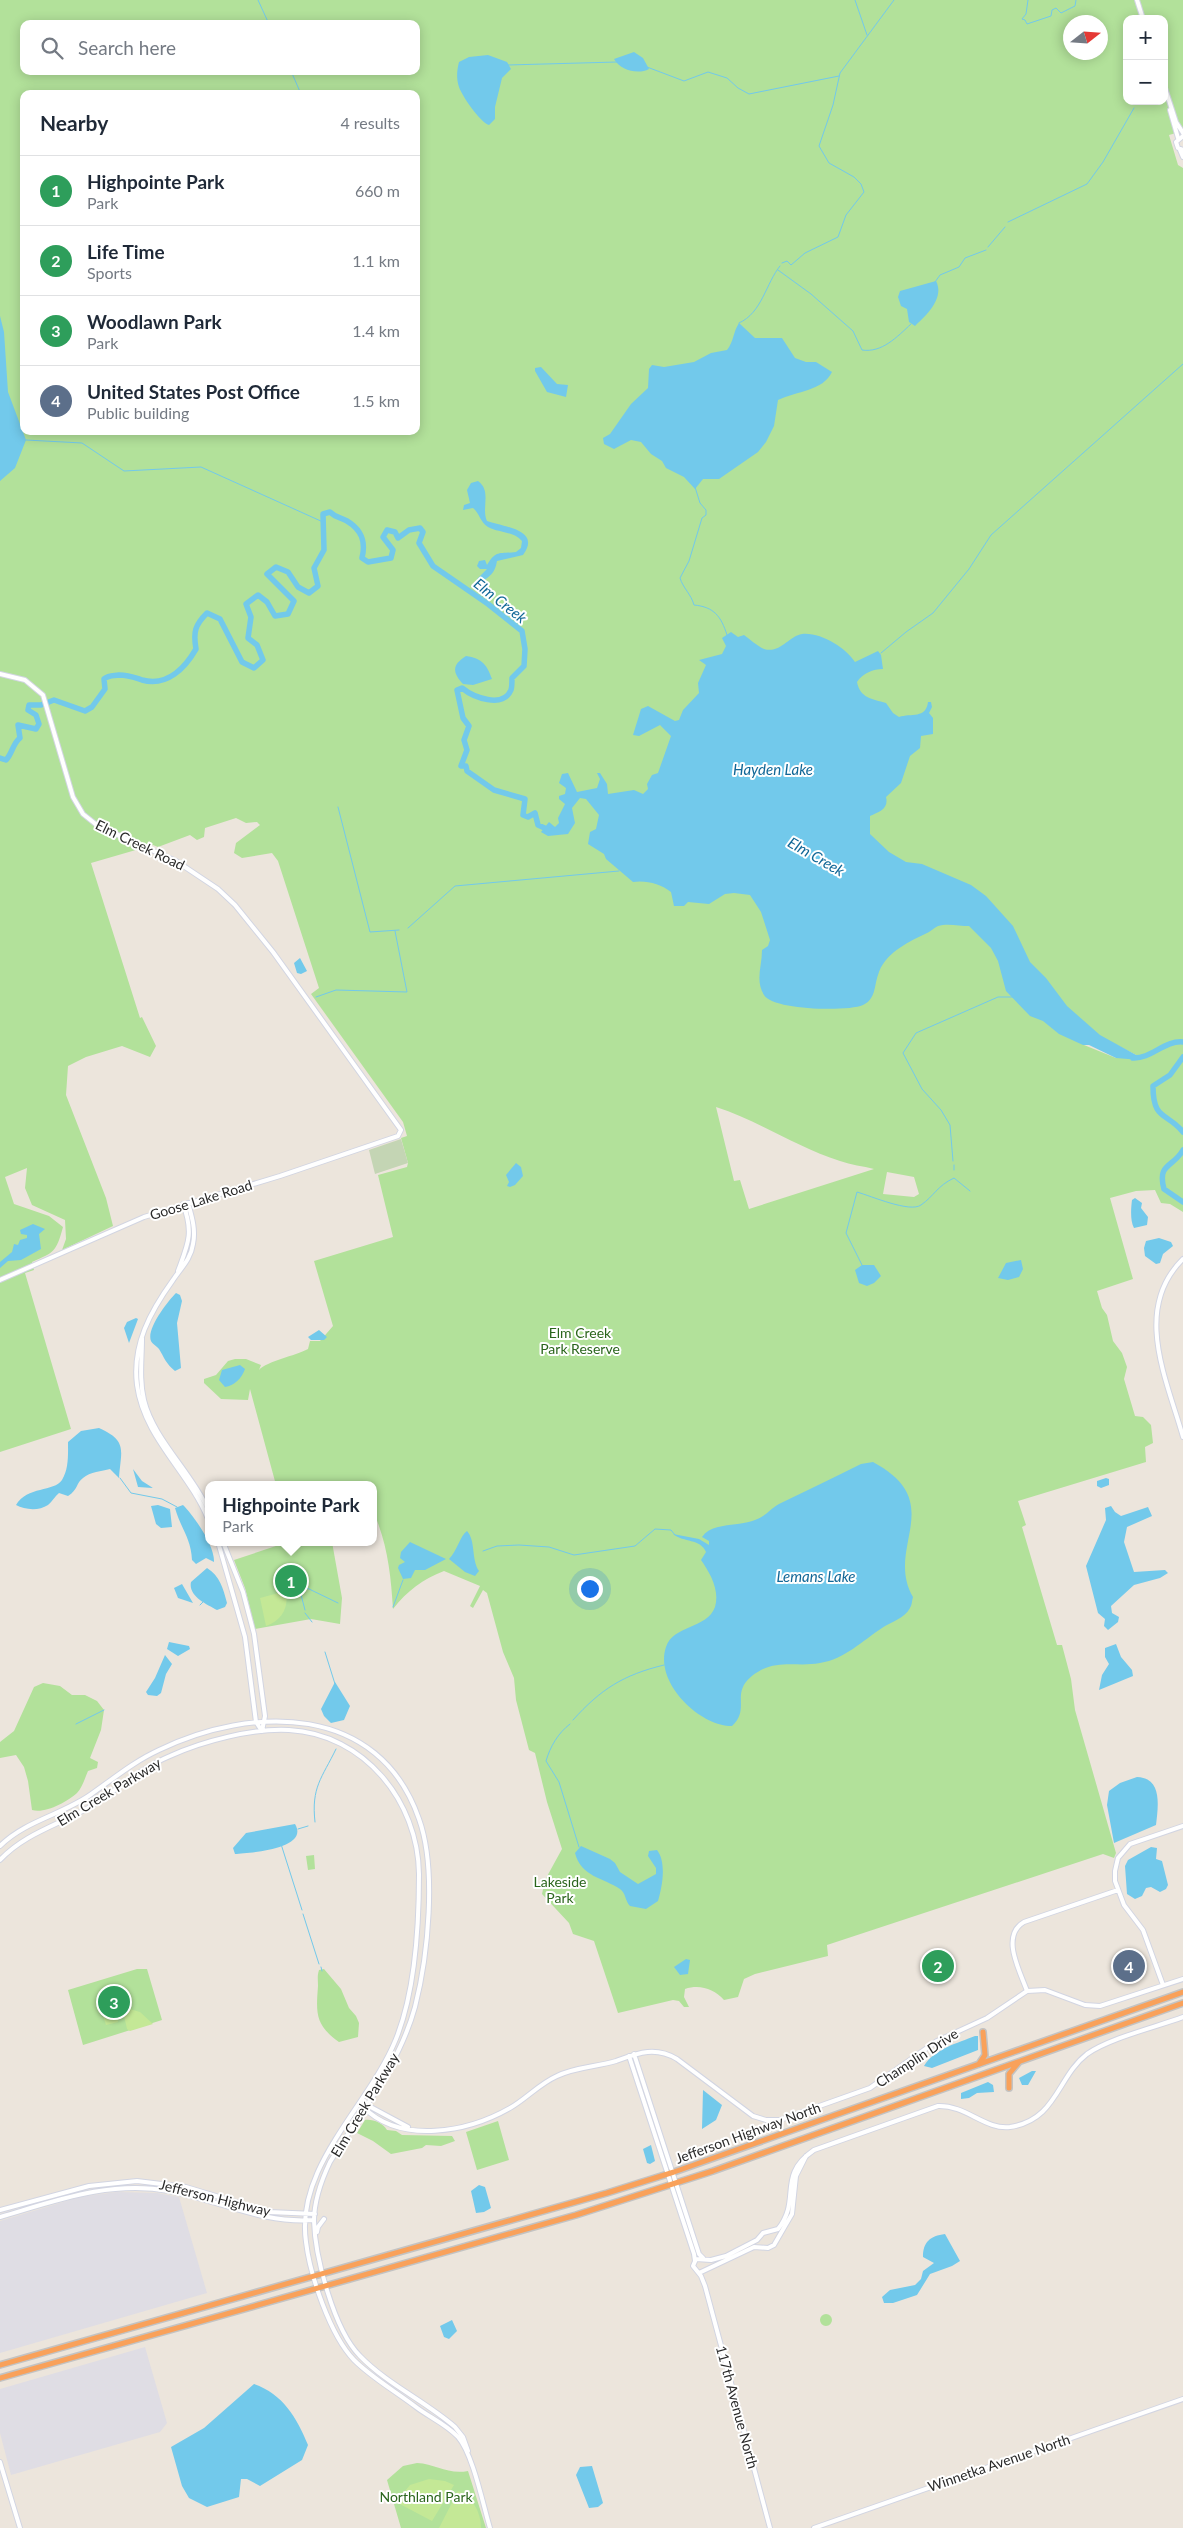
<!DOCTYPE html>
<meta charset="utf-8">
<style>
:root{--surface:#fff;--page:#f6f6f7;--text:#1f2937;--muted:#747a83;--line:#e0e1e3;--accent:#1a73e8}
body{margin:0;font-family:Lato,sans-serif;background:var(--page);color:var(--text)}
.controls{position:absolute;right:15px;top:15px;display:grid;overflow:hidden;border-radius:10px;box-shadow:0 2px 12px #0003}
.controls button{width:45px;height:45px;display:grid;place-items:center;padding:0;border:0;border-bottom:1px solid var(--line);background:var(--surface);color:var(--text);font:25px sans-serif}
.compass{position:absolute;left:1063px;top:15px;width:45px;height:45px;border-radius:50%;background:var(--surface);box-shadow:0 2px 12px #0003;rotate:73deg}
.you{position:absolute;left:589px;top:1588px;width:18px;height:18px;margin:-12px;border:4px solid #fff;border-radius:50%;background:#1a73e8;box-shadow:0 0 0 8px #1a73e833}
.badge{display:grid;place-items:center;width:32px;height:32px;border-radius:50%;background:var(--accent);color:#fff;font-size:16px;font-weight:700}
.pin{position:absolute;translate:-50% -50%;border:2px solid #fff;box-shadow:0 1px 5px #0006}
.popup{position:absolute;left:205px;top:1481px;width:172px;height:65px;box-sizing:border-box;display:grid;place-content:center;border-radius:10px;background:var(--surface);filter:drop-shadow(0 1px 4px #0005);font-size:16px;white-space:nowrap;color:var(--muted)}
.popup b{font-size:19px;color:var(--text)}
.popup::after{content:'';position:absolute;left:50%;top:100%;margin-left:-10px;border:10px solid transparent;border-top-color:var(--surface)}
.list{margin:0;padding:0;list-style:none}
h2{display:flex;justify-content:space-between;align-items:center;height:65px;margin:0;padding:0 20px;font-size:21px}
h2 small{font-size:16px;font-weight:400;color:var(--muted)}
.list li{display:grid;grid-template-columns:32px 1fr auto;gap:15px;align-items:center;box-sizing:border-box;height:70px;padding:0 20px;border-top:1px solid var(--line)}
.list b{display:block;font-size:19px;white-space:nowrap}
.list p{margin:0;font-size:16px;white-space:nowrap;color:var(--muted)}
.list em{font-size:16px;font-style:normal;color:var(--muted)}
.icon{flex:none;width:28px;height:28px;fill:none;stroke:currentColor;stroke-width:2;stroke-linecap:round;stroke-linejoin:round}
.map{position:relative;flex:none;width:1183px;height:2528px;overflow:hidden}
.search{position:absolute;background:var(--surface);box-shadow:0 2px 12px #0003;left:20px;top:20px;width:400px;height:55px;display:flex;align-items:center;gap:12px;box-sizing:border-box;padding:0 18px;border-radius:10px;color:var(--muted);font-size:19px}
.panel{position:absolute;background:var(--surface);box-shadow:0 2px 12px #0003;left:20px;top:90px;width:400px;height:345px;border-radius:10px}
.map>svg:first-child{display:block}
</style>
<div class="map">
<svg width="1183" height="2528" viewBox="0 0 1183 2528">
<rect width="100%" height="100%" fill="#ece5dc"/>
<path fill="#dfdde4" d="M117,2192L157,2193L179,2197L207,2293L0,2353V2221L80,2197Z
M145,2347L167,2423L160,2432L11,2475L0,2433V2389Z"/>
<path fill="#b2e19a" fill-rule="evenodd" d="M0,0H1183V131L1169,135L1178,165L1183,168V1212L1170,1204L1161,1203L1155,1190L1136,1191L1110,1198L1133,1279L1097,1291L1102,1308L1107,1315L1113,1341L1122,1353L1127,1367L1124,1379L1135,1416L1143,1417L1151,1425L1153,1443L1145,1447L1146,1462L1018,1501L1026,1525L1022,1527L1057,1645H1062L1071,1679L1075,1710L1116,1853L1114,1858L1103,1854L827,1945L828,1956L755,1974L744,1979L738,1997L724,2000C714,1989 700,1984 685,1989L684,1997L689,2007H684L679,2001L673,2000L618,2013L594,1941L573,1934L569,1923L542,1894L545,1880L562,1849L547,1802L535,1753L529,1750L516,1700L514,1678L503,1652L487,1593L483,1590L473,1608L470,1606L480,1586L444,1571C423,1579 407,1591 393,1609C391,1577 388,1548 376,1518H374V1485H276L250,1389L248,1400L221,1399L204,1383V1379L216,1375L228,1361L235,1359H246L261,1365L259,1370C267,1361 295,1356 308,1349L310,1341H320L333,1326L314,1261L393,1237L378,1175L407,1167L408,1163L401,1138L407,1136L403,1122L311,994L319,988L278,861L272,853L242,858L234,853L236,843L260,825L257,822L246,823L236,818L205,828L204,837L197,840L190,835L158,847L153,845L91,863L140,1018L142,1017L156,1046L150,1057L122,1046L86,1057L68,1066L66,1095L106,1198L113,1226L62,1250L66,1239L65,1220L32,1205L25,1188L27,1168L5,1177L14,1204L49,1216L63,1227C56,1253 54,1252 32,1262L34,1270L25,1273L71,1429L0,1452ZM1127,19H1164V101H1127ZM1070,22H1100V52H1070ZM24,24H416V71H24ZM24,94H416V431H24ZM1109,1041L1138,1056L1116,1058L1084,1045ZM716,1107C759,1121 797,1147 840,1161C851,1165 863,1166 874,1169L749,1209L740,1180L734,1181ZM887,1172L914,1177L919,1194L914,1197L883,1194Z
M288,1542H332L342,1598L340,1624L311,1619L255,1629L245,1588L234,1560Z
M43,1683L60,1686L72,1695H85L97,1701L104,1710L101,1730L90,1758L98,1762L97,1768L88,1771C85,1778 82,1788 77,1793C67,1802 45,1814 32,1810L28,1781L24,1767L16,1755L0,1758V1742L14,1731L34,1687Z
M314,1855L315,1869L308,1870L306,1856Z
M137,1969H147L162,2020L83,2045L68,1990Z
M324,1969L341,1989L349,2008L356,2016L359,2023L358,2037L339,2042C315,2025 316,2013 318,1986C318,1980 317,1976 319,1970Z
M365,2120C373,2119 383,2123 387,2130L396,2131L402,2135L452,2136L455,2141L441,2146L426,2145L422,2148L391,2154L373,2141L357,2133Z
M498,2121L509,2160L477,2170L466,2132Z
M820 2320a6 6 0 1 1 12 0a6 6 0 1 1-12 0Z
M417,2463C436,2464 448,2475 468,2471L486,2528H401L387,2480L403,2466Z"/>
<path fill="#c4d5b4" d="M401,1139L408,1163L375,1174L369,1150Z"/>
<path fill="#c4e896" d="M286,1591C289,1607 282,1621 266,1626L260,1598Z
M122,2007L140,2012L153,2024L130,2031L127,2029Z
M116,2013L118,2022L106,2025L103,2016Z
M429,2479L445,2481L454,2485L432,2521L396,2502L410,2485Z
M458,2491C473,2498 481,2512 481,2528H439Z"/>
<path fill="#72c9eb" d="M634,52L643,58L649,69C638,75 620,70 614,59Z
M488,55L507,62L511,69L502,78L495,107V119L489,125C480,122 462,96 459,87C456,78 457,70 459,62L469,57Z
M936,281C945,298 926,316 915,326L909,322L907,309L901,306L898,297L900,291Z
M0,316L4,332L8,392L26,440L15,468L0,481Z
M739,323L755,338H782L795,358L806,362H816L832,372C823,391 797,391 778,400L774,426L766,442L758,452L719,479H703L695,489L684,477L666,468L662,461L651,454L641,442L631,440L614,449L604,444L603,438L610,434L631,404L648,388L649,369L652,365L664,367L694,362L711,353L727,350C734,341 733,332 739,323Z
M541,367L557,384L568,385L566,397L547,392L535,371V368Z
M478,481C492,491 481,508 487,521C503,527 542,529 523,555L497,561C495,573 490,577 479,583L477,579L487,569H480L477,566L479,561L485,560L487,565C496,550 499,554 516,552L521,548L522,541C513,531 499,533 488,527C480,522 480,514 473,508L463,510L464,505L470,503L467,490L471,483Z
M731,632L738,637L744,635C750,639 757,646 764,649C780,654 789,636 802,634C821,632 846,648 855,662L878,651L881,655L883,669C873,669 863,673 857,682C860,698 872,699 886,703L893,713L899,717C911,713 926,719 928,702H931L932,707L929,713L933,718V734L921,736L920,748L910,756L901,783L886,797C889,809 879,812 870,816V834L889,852L906,862L922,864L971,885L986,896L1013,926L1030,962L1046,978L1067,1006L1100,1035L1138,1056L1140,1060L1116,1058L1089,1045H1083L1059,1034L1043,1021L1030,1016L1006,991L998,961L991,948L969,926C960,926 947,923 938,926C934,928 930,932 925,934C906,943 884,954 878,975C874,986 876,999 863,1005C847,1012 772,1010 764,995C755,980 762,967 762,950L768,946L770,940L761,912L750,895L734,893L725,894L709,904L688,902L684,906H674L671,892C661,884 646,880 633,882L606,859L604,854L588,844L590,832L596,829L599,815L586,799L580,798L572,808L575,823L568,834L548,836L541,832L549,822L555,827L559,823L558,818L565,804L559,799V796L565,794L566,788L559,783L562,774L568,773L577,792L597,788L600,779L597,773H600L607,784L608,794L634,790L643,794L648,789L647,784L652,775L658,773L671,736L660,725L639,736L633,735L641,709L648,706L675,721L679,720L683,710L699,693L698,683L706,665L699,660L722,654L726,646L722,638Z
M466,656C482,658 487,665 492,679L473,685L463,684C452,672 452,665 466,656Z
M300,958L307,971L301,974L297,973L294,963Z
M516,1163L521,1167L523,1176L515,1185L510,1187L507,1186L509,1182L506,1175Z
M1135,1198L1142,1203L1141,1208L1148,1217L1147,1225L1134,1228C1130,1221 1131,1208 1132,1200Z
M33,1224L45,1229L39,1234L41,1249L21,1260L8,1261L0,1268V1262L12,1252L14,1244L18,1245L20,1240L27,1238V1235L21,1234L20,1230Z
M1159,1238L1171,1242L1173,1246L1163,1254L1160,1263L1156,1264L1145,1256L1144,1248L1146,1241Z
M1021,1260L1023,1269L1019,1277L1008,1280L998,1278L1006,1263Z
M862,1265H874L881,1276L874,1283L867,1286L859,1283L855,1270Z
M176,1293L180,1295L182,1301L177,1323L181,1368L175,1371C166,1364 164,1357 159,1349C157,1346 152,1344 151,1341C146,1329 168,1301 176,1293Z
M136,1318L138,1319L129,1343L124,1328L127,1322Z
M319,1330L327,1337L324,1340H311L308,1337Z
M240,1365L245,1369C242,1378 234,1386 225,1387L219,1380L222,1370Z
M99,1428C128,1441 121,1450 119,1478L110,1469C102,1471 90,1472 83,1478C76,1483 78,1490 68,1496L59,1493C55,1496 52,1502 48,1505C39,1511 25,1510 16,1505C27,1486 54,1492 62,1480C69,1469 68,1454 68,1442L81,1431Z
M873,1462C949,1503 884,1547 913,1597C912,1600 912,1605 910,1608C905,1618 891,1622 882,1628C862,1641 845,1659 820,1663C799,1667 781,1660 761,1670C725,1690 753,1707 732,1726C699,1726 654,1682 666,1647C673,1625 707,1629 715,1607C720,1590 710,1573 701,1560L706,1552C700,1538 684,1543 673,1534L699,1539L709,1545V1541L702,1537C712,1522 738,1527 755,1520C765,1517 772,1507 781,1503C808,1490 835,1477 861,1464Z
M133,1469L142,1481L153,1488L138,1487Z
M1106,1478L1109,1479V1485L1101,1488L1097,1486V1481Z
M158,1505L170,1509L172,1527L161,1528L156,1524L151,1506Z
M183,1505C194,1516 215,1546 214,1562L206,1558L196,1564L192,1560C191,1538 181,1529 175,1508Z
M1111,1506L1115,1512L1121,1516L1148,1507L1152,1516L1127,1527L1124,1542L1134,1572L1165,1570L1168,1573L1160,1578L1134,1585L1111,1606L1112,1613L1119,1617L1118,1622L1108,1630L1104,1626L1105,1619L1098,1613L1086,1566L1106,1520L1105,1508Z
M467,1531C476,1541 471,1559 479,1571L475,1576L465,1572L449,1559C457,1551 460,1536 467,1531Z
M410,1542L446,1559L425,1570H415L411,1578L403,1579L398,1568L399,1565L405,1562L400,1558L401,1552Z
M207,1568C220,1576 223,1588 227,1603L225,1607L217,1610C206,1604 188,1596 191,1582Z
M182,1584L193,1603L178,1598L174,1588Z
M169,1642L189,1646L190,1649L178,1656L167,1649Z
M1116,1644L1121,1657L1132,1670L1133,1676L1099,1690L1102,1675L1109,1664L1105,1657V1648Z
M165,1655L172,1664L166,1674L161,1693L157,1696L148,1695L146,1692L155,1678Z
M335,1682L350,1706L344,1720L331,1723L324,1716L321,1709Z
M1137,1777C1163,1778 1158,1807 1156,1825L1114,1843L1107,1805L1109,1791L1120,1783Z
M295,1824C310,1849 250,1853 235,1854L233,1848L246,1833Z
M581,1846L610,1859L615,1863L620,1872L638,1884L656,1874V1868L648,1856L649,1851L657,1850C667,1863 662,1887 658,1901L646,1909L630,1906C625,1901 626,1893 620,1889C604,1878 581,1877 575,1853Z
M1151,1847L1157,1848L1156,1859L1162,1861L1168,1885L1166,1889L1160,1892L1151,1887L1146,1888L1142,1896L1135,1899L1127,1894L1125,1866L1128,1860Z
M686,1959L690,1960L688,1974L680,1975L674,1967Z
M975,2036H978V2050L932,2068L924,2066C934,2049 958,2043 975,2036Z
M1032,2071H1036L1028,2085H1022L1019,2078Z
M988,2082L993,2085L994,2092L977,2093L969,2098L961,2099V2093Z
M703,2090L722,2105L716,2120L702,2129Z
M651,2145L655,2161L650,2164L647,2163L643,2149Z
M479,2185L485,2187L491,2208L484,2212L476,2213L471,2191Z
M945,2234L960,2261L952,2266L930,2274L917,2295L893,2303H884L882,2297L890,2290L915,2285L921,2279L923,2271L934,2263L923,2257C923,2242 930,2236 945,2234Z
M452,2320L457,2331L449,2339L444,2337L440,2326Z
M254,2384C283,2394 297,2418 308,2445L302,2460L260,2486L247,2479H241L239,2497L207,2507L189,2498L182,2486L171,2447L204,2428Z
M592,2466L603,2503L598,2507L589,2508L576,2475L580,2467Z"/>
<g fill="none" stroke-linecap="round" stroke-linejoin="round">
<path stroke="#72c9eb" stroke-width="1" d="M258,0L269,24
M855,0L867,35
M1028,0L1026,14L1022,19L1025,20L1027,24L1051,16L1052,10L1056,8L1061,13L1075,6L1076,0
M508,65L617,62
M647,67L684,81L708,72L727,78L738,88L749,94L839,76
M291,71L301,94
M1008,222L1087,184L1103,162L1134,108
M988,247L1005,227
M782,263L787,261L791,265L805,253L838,237L846,215L864,192L861,184L854,177L829,163L819,146L833,105L840,73L894,0
M778,270L811,294L853,331L862,350C882,353 897,337 911,324
M935,282L940,275L959,267L965,258L986,250
M739,323C762,313 766,283 780,266
M26,440L82,443L124,471L201,467L323,522
M695,487L700,503L706,510V515L702,518L689,561L680,578C683,588 691,594 694,605C714,607 721,616 727,635
M881,653L906,632L933,613L969,569L991,535L1183,364
M338,807L370,932L399,930
M408,928L455,886L619,871
M316,997L336,990L407,992L395,931
M953,1161L950,1125L941,1110L922,1089L903,1053L916,1033L998,997H1013
M954,1165V1170
M862,1265L846,1233L857,1192C871,1196 910,1213 921,1205C934,1196 937,1186 954,1178L970,1191
M120,1478L131,1493L162,1499L177,1507
M483,1551L497,1546L519,1545L549,1547L574,1555L635,1546L655,1529L671,1530L675,1535
M200,1605L203,1602
M393,1607L403,1580
M305,1610L299,1587L307,1588L338,1603
M305,1613L312,1622
M325,1652L335,1684
M573,1720C601,1689 623,1675 664,1665
M76,1724L104,1710
M570,1724C558,1733 550,1747 546,1761L559,1782L579,1847
M315,1822C311,1787 322,1778 336,1749
M298,1829L308,1826
M281,1844L302,1910
M303,1914L319,1964
M321,1967L322,1971"/>
<path stroke="#72c9eb" stroke-width="5.5" d="M0,758L6,760C12,754 13,743 20,738L18,725L36,729L39,724L36,715L28,710L29,705H41L54,700L85,711L92,707L105,689L104,679C109,675 113,676 119,675C129,675 133,677 142,680C167,687 185,668 196,649C193,632 195,625 207,613L220,619L242,662L254,668L263,660L257,645L248,638L251,617L246,604L258,595L267,602L275,616L288,614L294,601L267,574L276,567L288,572L298,587L309,593L318,586L314,568L324,550L323,514L330,512C336,518 340,517 347,521C362,530 366,542 362,558L368,562L391,558L393,550L383,537L387,530L395,532L398,538L409,530L420,528L423,532L419,543L433,566L488,604L522,631L525,649L524,666L512,678C512,682 512,687 511,690C503,709 473,697 462,688L457,690L463,718L469,726L464,740L467,750L461,766H466L467,771L494,790L525,799L523,815L528,817L535,813L538,825L549,830
M1183,1057L1170,1075L1153,1086C1153,1121 1167,1112 1183,1132
M1133,1058C1151,1059 1165,1040 1183,1042
M1183,1150C1173,1168 1157,1163 1164,1189L1183,1202"/>
<defs>
<path id="secondary" d="M1137,0L1143,19
M1164,85L1176,122L1183,133
M1170,110L1178,138
M1183,136L1176,142L1178,148L1183,150
M1180,150L1183,157
M0,674L25,680L43,695L73,797L83,814L98,826L176,861L218,889L235,905L273,952L401,1130L398,1136L280,1176L144,1217L0,1280
M188,1203C192,1217 196,1230 193,1244C191,1259 181,1268 173,1280C150,1312 132,1345 137,1385C144,1438 189,1472 208,1519
M1183,1259C1132,1309 1167,1380 1183,1437
M178,1271C188,1244 194,1233 183,1204
M142,1338C142,1359 139,1379 144,1400C153,1438 191,1472 208,1509
M218,1542L245,1637L256,1722L262,1731
M223,1542L243,1592L254,1634L265,1716L262,1731
M0,1846C25,1821 61,1815 90,1795C113,1779 133,1762 159,1750C252,1705 379,1703 419,1819C437,1869 428,1956 415,2007C399,2065 361,2112 330,2162C321,2181 314,2200 314,2221C315,2257 334,2330 360,2356C387,2384 425,2401 455,2427L463,2437L468,2451
M0,1860C24,1834 58,1825 88,1808C116,1791 139,1769 170,1756C203,1741 253,1728 289,1730C364,1734 418,1801 419,1874C419,1925 415,1992 396,2039C369,2106 295,2166 306,2242C310,2275 330,2335 354,2360C372,2378 395,2391 416,2407C429,2417 446,2424 458,2437C473,2454 483,2505 490,2528
M1163,1985L1143,1930L1124,1905L1115,1881V1871L1118,1858L1130,1844L1183,1826
M1027,1991C1020,1971 1000,1936 1024,1922L1118,1890
M634,2054L699,2254L703,2258
M629,2056L694,2254L695,2261
M365,2104L408,2127
M363,2107C401,2145 468,2132 510,2108C526,2099 539,2084 557,2076C575,2067 596,2067 616,2061C638,2053 655,2046 677,2059L753,2116L766,2120H780L870,2088L937,2041L987,2018L1027,1991L1045,1990L1085,2005L1100,2006L1183,1979
M0,2210L89,2186L137,2181L186,2187L269,2212L315,2214
M0,2217C55,2201 110,2180 169,2191C218,2200 262,2224 314,2220
M317,2232L318,2227L324,2219
M699,2273L754,2247L768,2248L774,2245L792,2214L796,2176L806,2156
M0,2462L20,2528
M770,2528L705,2286L701,2276L693,2266L696,2259L711,2260L726,2256L757,2240L763,2233L778,2229C802,2199 776,2176 814,2150L938,2106C966,2105 985,2130 1010,2127C1057,2120 1057,2077 1087,2054C1110,2038 1156,2027 1183,2017
M814,2528L1183,2399"/>
<path id="highway" d="M979,2064L985,2055L983,2032
M1009,2088V2074L1019,2062
M0,2365L607,2193L674,2172L1183,1992
M0,2378L576,2215L713,2171L1183,2003"/>
</defs>
<use href="#secondary" stroke="#d2d5e2" stroke-width="6"/>
<use href="#highway" stroke="#c3c3c3" stroke-width="8"/>
<use href="#secondary" stroke="#fff" stroke-width="4"/>
<use href="#highway" stroke="#f9a15a" stroke-width="5"/>
</g>
<g text-anchor="middle" stroke-width="4" stroke-linejoin="round" paint-order="stroke">
<g font-size="14" fill="#2a2a2a" stroke="#fff">
<text transform="translate(140 845) rotate(26)" y="5">Elm Creek Road</text>
<text transform="translate(201 1200) rotate(-17)" y="5">Goose Lake Road</text>
<text transform="translate(109 1792) rotate(-31)" y="5">Elm Creek Parkway</text>
<text transform="translate(917 2058) rotate(-33)" y="5">Champlin Drive</text>
<text transform="translate(365 2105) rotate(-59)" y="5">Elm Creek Parkway</text>
<text transform="translate(748 2133) rotate(-20)" y="5">Jefferson Highway North</text>
<text transform="translate(215 2198) rotate(14)" y="5">Jefferson Highway</text>
<text transform="translate(737 2407) rotate(75)" y="5">117th Avenue North</text>
<text transform="translate(999 2463) rotate(-19)" y="5">Winnetka Avenue North</text>
</g>
<g font-size="14" fill="#2a651c" stroke="#fff">
<text x="580" y="1338">Elm Creek<tspan x="580" dy="16">Park Reserve</tspan></text>
<text x="560" y="1887">Lakeside<tspan x="560" dy="16">Park</tspan></text>
<text x="426" y="2502">Northland Park</text>
</g>
<g font-size="15" font-style="italic" fill="#116797" stroke="#fff">
<text transform="translate(500 601) rotate(38)" y="5">Elm Creek</text>
<text x="773" y="775">Hayden Lake</text>
<text transform="translate(816 857) rotate(30)" y="5">Elm Creek</text>
<text x="816" y="1582">Lemans Lake</text>
</g>
</g>
</svg>
<div class="controls">
<button>+</button>
<button>−</button>
</div>
<svg class="compass" viewBox="-18 -18 36 36"><path d="M0-13l5 13h-10z" fill="#e53935"/><path d="M0 13l5-13h-10z" fill="#747a83"/></svg>
<div class="you"></div>
<div class="pin badge" style="left:291px;top:1581px;background:#2e9e5b">1</div>
<div class="popup"><b>Highpointe Park</b>Park</div>
<div class="pin badge" style="left:938px;top:1966px;background:#2e9e5b">2</div>
<div class="pin badge" style="left:114px;top:2002px;background:#2e9e5b">3</div>
<div class="pin badge" style="left:1129px;top:1966px;background:#5c6f8a">4</div>
<div class="search"><svg class="icon" aria-label="search" viewBox="0 0 24 24"><circle cx="10" cy="10" r="6"/><path d="M15 15l6 6"/></svg>Search here</div>
<section class="panel">
<h2>Nearby<small>4 results</small></h2>
<ul class="list">
<li><span class="badge" style="background:#2e9e5b">1</span><div><b>Highpointe Park</b><p>Park</p></div><em>660 m</em></li>
<li><span class="badge" style="background:#2e9e5b">2</span><div><b>Life Time</b><p>Sports</p></div><em>1.1 km</em></li>
<li><span class="badge" style="background:#2e9e5b">3</span><div><b>Woodlawn Park</b><p>Park</p></div><em>1.4 km</em></li>
<li><span class="badge" style="background:#5c6f8a">4</span><div><b>United States Post Office</b><p>Public building</p></div><em>1.5 km</em></li>
</ul>
</section>
</div>
